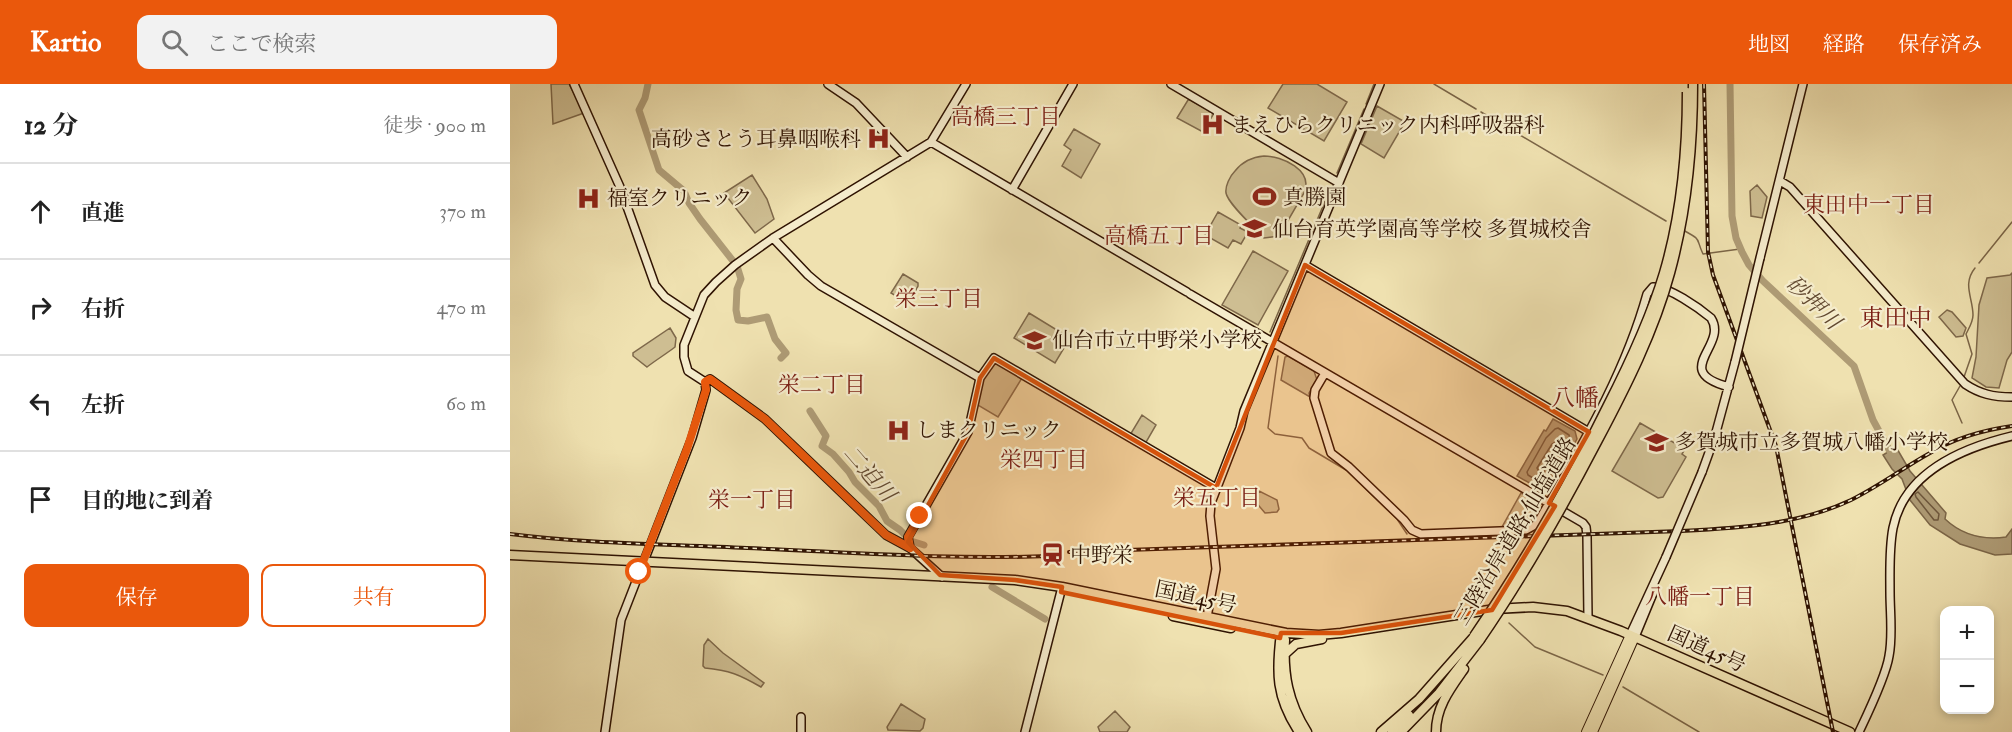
<!DOCTYPE html>
<html lang="ja">
<meta charset="utf-8">
<style>
:root{--surface:#fff;--page:#f2f2f2;--text:#222;--muted:#767676;--line:#e0e0e0;--accent:#ea580c}
body{margin:0;font-family:"IM FELL Double Pica","Noto Serif JP",serif;background:var(--page);color:var(--text)}
.controls{position:absolute;right:18px;bottom:18px;display:grid;overflow:hidden;border-radius:12px;box-shadow:0 3px 9px #0003}
.controls button{width:54px;height:54px;display:grid;place-items:center;padding:0;border:0;border-bottom:2px solid var(--line);background:var(--surface);color:var(--text);font:30px sans-serif}
.stop{position:absolute;width:18px;height:18px;margin:-14px;border:4px solid #ea580c;border-radius:50%;background:#fff}
.stop.end{background:#ea580c;border-color:#fff;box-shadow:0 2px 6px #0008}
.list{margin:0;padding:0;list-style:none}
h2{display:flex;justify-content:space-between;align-items:center;height:78px;margin:0;padding:0 24px;font-size:26px}
h2 small{font-size:20px;font-weight:400;color:var(--muted)}
.list li{display:grid;grid-template-columns:39px 1fr auto;gap:18px;align-items:center;box-sizing:border-box;height:96px;padding:0 24px;border-top:2px solid var(--line)}
.list b{display:block;font-size:22px;white-space:nowrap}
.list em{font-size:20px;font-style:normal;color:var(--muted)}
.actions{display:flex;gap:12px;padding:18px 24px}
.actions a{flex:1;padding:14px 0;border:2px solid var(--accent);border-radius:12px;text-align:center;font-size:21px;color:var(--accent)}
.actions .main{background:var(--accent);color:#fff}
.icon{flex:none;width:33px;height:33px;fill:none;stroke:currentColor;stroke-width:2;stroke-linecap:round;stroke-linejoin:round}
.map{position:relative;flex:none;width:1502px;height:648px;overflow:hidden}
header{display:flex;align-items:center;gap:36px;box-sizing:border-box;height:84px;padding:0 30px;background:var(--accent);color:#fff}
header strong{font-size:28px}
nav{display:flex;gap:33px;margin-inline-start:auto;font-size:21px}
.search{width:420px;height:54px;background:var(--page);display:flex;align-items:center;gap:15px;box-sizing:border-box;padding:0 21px;border-radius:12px;color:var(--muted);font-size:22px}
main{display:flex}
aside{flex:1;background:var(--surface)}
.map>svg:first-child{display:block}
</style>
<header>
<strong>Kartio</strong>
<div class="search"><svg class="icon" aria-label="search" viewBox="0 0 24 24"><circle cx="10" cy="10" r="6"/><path d="M15 15l6 6"/></svg>ここで検索</div>
<nav><a>地図</a><a>経路</a><a>保存済み</a></nav>
</header>
<main>
<aside>
<h2>12 分<small>徒歩 · 900 m</small></h2>
<ul class="list">
<li><svg class="icon" aria-label="ahead" viewBox="0 0 24 24"><path d="M12 20V5M6 11l6-6 6 6"/></svg><div><b>直進</b></div><em>370 m</em></li>
<li><svg class="icon" aria-label="right" viewBox="0 0 24 24"><path d="M7 20v-9h11M14 6l5 5-5 5"/></svg><div><b>右折</b></div><em>470 m</em></li>
<li><svg class="icon" aria-label="left" viewBox="0 0 24 24"><path d="M17 20v-9H6M10 6l-5 5 5 5"/></svg><div><b>左折</b></div><em>60 m</em></li>
<li><svg class="icon" aria-label="arrive" viewBox="0 0 24 24"><path d="M6 21V4h12l-3 4 3 4H6"/></svg><div><b>目的地に到着</b></div></li>
</ul>
<div class="actions"><a class="main">保存</a><a>共有</a></div>
</aside>
<div class="map">
<svg width="1502" height="648" viewBox="0 0 1502 648">
<rect width="100%" height="100%" fill="#efe1b0"/>
<filter id="stains"><feTurbulence type="fractalNoise" baseFrequency=".00333" numOctaves="4"/><feColorMatrix values="0 0 0 0 .2 0 0 0 0 .09 0 0 0 0 .02 0 0 0 .5 -.17"/></filter>
<radialGradient id="worn" r=".72"><stop offset=".6" stop-color="#630" stop-opacity="0"/><stop offset="1" stop-color="#630" stop-opacity=".3"/></radialGradient>
<path fill="#cebe92" stroke="#7e684a" stroke-width="1.5" d="M41,0H59L74,29L43,40Z
M773,0H807L837,18L814,57L758,24Z
M678,16H680L704,29L693,48L667,34Z
M867,22L895,38L874,74L851,60Z
M564,45L590,60L571,94L552,82L561,66L554,61Z
M754,72C772,72 804,86 794,109L769,152L754,154C745,144 718,120 716,109C715,102 720,92 725,87C732,78 742,73 754,72Z
M242,91L257,115L264,135L245,149L214,109Z
M1247,101L1257,113L1252,134L1241,132L1240,107Z
M708,128L731,141L730,144L738,148L731,160L723,156L718,164L695,151Z
M743,167L778,187L748,241L712,221Z
M1502,189V268L1497,276L1489,304L1476,303L1462,294L1466,273L1469,221L1477,194L1500,191Z
M393,190L408,199V202L400,217L396,218L381,209Z
M1437,226L1442,228L1456,244L1453,252L1446,253L1429,233Z
M519,229L560,254L545,279L504,254Z
M160,244L166,254L165,263C156,270 146,276 137,283L123,272V269Z
M778,272L804,287L807,296L799,309L800,313L771,296L775,273Z
M484,277L512,294L488,333L466,320L472,295Z
M632,331L646,341L635,360L620,351Z
M1130,339L1175,365L1172,370L1176,373L1153,413L1148,414L1102,387Z
M749,407L767,416L769,425L767,428L755,429L744,416Z
M1011,409L1028,418L1030,426C1017,446 1014,442 992,443Z
M198,555L213,569L254,599L251,603C230,591 219,586 195,584L193,582L194,561Z
M391,620L415,635L413,644L410,647L378,646L377,643Z
M605,627L620,643L617,648H590L588,643Z"/>
<path fill="#ae9b75" stroke="#7b6547" stroke-width="1.5" d="M1043,335L1065,347L1067,355L1040,404L1032,406L1007,392L1034,346L1036,347Z
M1386,363L1400,387L1436,429L1435,435C1452,451 1474,456 1496,453L1502,445V470L1485,471L1450,460L1420,441L1400,416L1392,395L1382,385L1373,371Z"/>
<g fill="none" stroke-linecap="round" stroke-linejoin="round">
<path stroke="#6e573c" stroke-width="1.5" d="M1048,344L1059,351L1060,355L1037,398L1033,400L1018,391L1017,388L1036,354L1045,345Z
M1045,358L1048,359V362L1034,388L1030,389L1027,384L1042,360Z
M1408,408L1429,430L1428,436H1424L1406,413L1405,410Z"/>
<path stroke="#7b6547" stroke-width="1.5" d="M924,0L966,25
M856,20L864,0
M971,28L1156,137
M827,89L854,25
M1173,146C1193,157 1185,153 1193,170L1230,165
M1469,179L1502,138
M760,248L821,103
M768,272L758,344L765,350L792,354L799,364L836,386L887,435L897,450
M1454,293L1462,270L1456,250C1459,244 1463,238 1463,231C1463,214 1452,200 1465,184
M1450,302L1442,316L1452,339
M999,539L1025,563L1093,591
M1113,603L1189,648"/>
<path stroke="#ae9b75" stroke-width="7" d="M138,0L135,14L129,26L149,86L174,107L179,119L190,135L227,182L231,195L227,205L226,226L228,236L238,237L257,233L265,255L276,269L271,274
M1220,0L1222,132L1226,154L1232,168L1239,181L1253,197L1344,282L1363,336L1383,373
M300,327L316,352L312,362L323,370L339,388L345,398L369,422L377,437L390,446L401,457L414,461
M482,503L535,535"/>
<defs>
<path id="secondary" d="M64,0L110,103L145,201L155,213L185,233
M318,0L346,19L397,73
M661,0L829,99
M421,58L677,208
M1270,97L1280,103L1455,300C1470,310 1483,313 1502,313
M502,106L563,0
M263,154L298,191L311,202L470,294L458,348L398,453L400,464
M1250,174L1293,0
M795,181L1079,348
M680,210L1073,439L1076,443L1077,452L1078,533
M815,289L805,306L804,314L821,369L839,383L894,436L902,446L911,450L1016,446L1027,440C1069,366 1114,293 1137,210L1143,203C1158,202 1189,224 1201,234C1219,262 1159,287 1219,303
M470,294L484,274L706,404
M195,298L200,295L255,335L376,451L400,464L432,493
M1192,388L1205,352L1225,278
M697,533L706,485L700,432L701,419L730,344L734,327L870,0
M1120,551L1156,473
M1125,553L1144,507V501
M95,648L111,536L182,354L196,306L195,298L178,287L174,273V261L194,211L206,198L225,181L263,154L421,58L456,0
M291,648V633
M515,648L552,503
M1349,648C1358,629 1376,592 1379,572C1383,552 1380,529 1380,508C1380,487 1379,465 1383,444C1394,389 1452,364 1502,352"/>
<path id="primary" d="M1076,648L1120,551
M1083,648L1125,553"/>
<path id="highway" d="M0,471L505,496L552,503L776,549L809,551L831,549L985,525L1023,523L1057,527L1111,547L1340,648
M663,532L721,544
M771,549C766,589 766,613 789,648
M775,556C773,590 778,618 797,648
M775,570L786,560L812,555
M871,648L909,615L963,554
M882,648L899,631
M891,648L929,609L970,556
M926,648C926,623 940,605 954,585"/>
</defs>
<use href="#secondary" stroke="#2f1302" stroke-width="10"/>
<use href="#primary" stroke="#2f1302" stroke-width="10"/>
<use href="#highway" stroke="#2f1302" stroke-width="11"/>
<use href="#secondary" stroke="#f5eccc" stroke-width="7"/>
<use href="#primary" stroke="#efe1b0" stroke-width="8"/>
<use href="#highway" stroke="#efe1b0" stroke-width="8"/>
<defs>
<path id="rail" d="M1194,0L1198,168L1203,191L1266,362L1323,648
M0,450C79,460 158,460 237,464C338,468 438,476 539,472
M559,468L1171,447C1229,444 1288,441 1341,416C1369,402 1393,384 1420,369C1445,354 1474,346 1502,342"/>
</defs>
<use href="#rail" stroke="#2f1302" stroke-width="4"/>
<use href="#rail" stroke="#f5eccc" stroke-width="1.5" stroke-dasharray="4.5" stroke-linecap="butt"/>
<defs>
<path id="secondary-bridge" d="M1225,278L1250,174
M1156,473L1192,388"/>
<path id="highway-bridge" d="M964,552C1014,479 1058,402 1097,323C1119,280 1140,236 1154,189C1171,131 1177,69 1177,8
M970,556C1014,492 1052,425 1088,356C1116,303 1144,248 1160,189C1177,127 1183,64 1183,0"/>
</defs>
<use href="#secondary-bridge" stroke="#2f1302" stroke-width="10" stroke-linecap="butt"/>
<use href="#highway-bridge" stroke="#2f1302" stroke-width="11" stroke-linecap="butt"/>
<use href="#secondary-bridge" stroke="#f5eccc" stroke-width="7"/>
<use href="#highway-bridge" stroke="#efe1b0" stroke-width="8"/>
</g>
<g fill="none" stroke-linecap="round" stroke-linejoin="round">
<path stroke="#ea580c" stroke-width="8" d="M129,488L177,365L196,306L195,298L200,295L255,335L376,451L400,464L398,453L410,432"/>
</g>
<path fill="#d6520b" fill-opacity="0.2" stroke="#d6520b" stroke-width="4.5" stroke-linejoin="round" d="M795,181L1079,348L1039,419L1045,422L982,526L831,549H771L770,554L551,508L552,503L505,496L430,491L398,458L458,348L470,294L484,274L706,404Z"/>
<defs>
<symbol id="hospital-bare" viewBox="-9 -9 18 18"><path d="M-5-5h3v3.5h4V-5h3V5h-3V1.5h-4V5h-3Z" fill="#8f2418" stroke="#f5eccc" stroke-width="2.5" paint-order="stroke"/></symbol>
<symbol id="stadium-bare" viewBox="-9 -9 18 18"><path d="M0-5a6.5 5 0 1 0 0 10a6.5 5 0 1 0 0-10ZM-3.5-1.8h7v3.6h-7Z" fill="#8f2418" stroke="#f5eccc" stroke-width="2.5" paint-order="stroke"/></symbol>
<symbol id="school-bare" viewBox="-9 -9 18 18"><path d="M0-5L7-2L0 1L-7-2ZM-4 1L0 2.5L4 1V4Q0 6-4 4Z" fill="#8f2418" stroke="#f5eccc" stroke-width="2.5" paint-order="stroke"/></symbol>
<symbol id="station-bare" viewBox="-9 -9 18 18"><path d="M-3-6H3Q5-6 5-4V2Q5 4 3 4L4.5 6H3L1.5 4h-3L-3 6H-4.5L-3 4Q-5 4-5 2V-4Q-5-6-3-6ZM-3.5-4v3h7v-3ZM-3.5 1v1.5H-2V1ZM2 1v1.5H3.5V1Z" fill="#8f2418" stroke="#f5eccc" stroke-width="2.5" paint-order="stroke"/></symbol>
</defs>
<g fill-rule="evenodd">
<use href="#hospital-bare" x="686" y="24" width="33" height="33"/>
<use href="#hospital-bare" x="352" y="38" width="33" height="33"/>
<use href="#stadium-bare" x="738" y="96" width="33" height="33"/>
<use href="#hospital-bare" x="62" y="98" width="33" height="33"/>
<use href="#school-bare" x="728" y="128" width="33" height="33"/>
<use href="#school-bare" x="508" y="240" width="33" height="33"/>
<use href="#hospital-bare" x="372" y="330" width="33" height="33"/>
<use href="#school-bare" x="1130" y="342" width="33" height="33"/>
<use href="#station-bare" x="526" y="454" width="33" height="33"/>
</g>
<g text-anchor="middle" stroke-width="4.5" stroke-linejoin="round" paint-order="stroke">
<g font-size="21" fill="#2f1302" stroke="#f5eccc" text-anchor="start">
<text x="721" y="48">まえひらクリニック内科呼吸器科</text>
<text x="351" y="62" text-anchor="end">高砂さとう耳鼻咽喉科</text>
<text x="773" y="120">真勝園</text>
<text x="97" y="121">福室クリニック</text>
<text x="762" y="152">仙台育英学園高等学校 多賀城校舎</text>
<text x="542" y="263">仙台市立中野栄小学校</text>
<text x="406" y="353">しまクリニック</text>
<text x="1165" y="365">多賀城市立多賀城八幡小学校</text>
<text x="560" y="478">中野栄</text>
</g>
<g font-size="21" fill="#2f1302" stroke="#f5eccc">
<text transform="translate(1005 447) rotate(-59)" y="7">三陸沿岸道路;仙塩道路</text>
<text transform="translate(686 513) rotate(12)" y="7">国道45号</text>
<text transform="translate(1197 565) rotate(24)" y="7">国道45号</text>
</g>
<g font-size="22" fill="#7a1f14" stroke="#f5eccc">
<text x="496" y="40">高橋三丁目</text>
<text x="1359" y="128">東田中一丁目</text>
<text x="649" y="159">高橋五丁目</text>
<text x="429" y="222">栄三丁目</text>
<text x="312" y="308">栄二丁目</text>
<text x="534" y="383">栄四丁目</text>
<text x="707" y="421">栄五丁目</text>
<text x="242" y="423">栄一丁目</text>
<text x="1190" y="520">八幡一丁目</text>
</g>
<g font-size="22" font-style="italic" fill="#624930" stroke="#f5eccc">
<text transform="translate(1304 218) rotate(44)" y="8">砂押川</text>
<text transform="translate(360 389) rotate(49)" y="8">二迫川</text>
</g>
<g font-size="24" fill="#7a1f14" stroke="#f5eccc">
<text x="1386" y="242">東田中</text>
<text x="1065" y="322">八幡</text>
</g>
</g>
<rect width="100%" height="100%" filter="url(#stains)"/>
<rect width="100%" height="100%" fill="url(#worn)"/>
</svg>
<div class="controls">
<button>+</button>
<button>−</button>
</div>
<div class="stop" style="left:129px;top:488px"></div>
<div class="stop end" style="left:410px;top:432px"></div>
</div>
</main>
